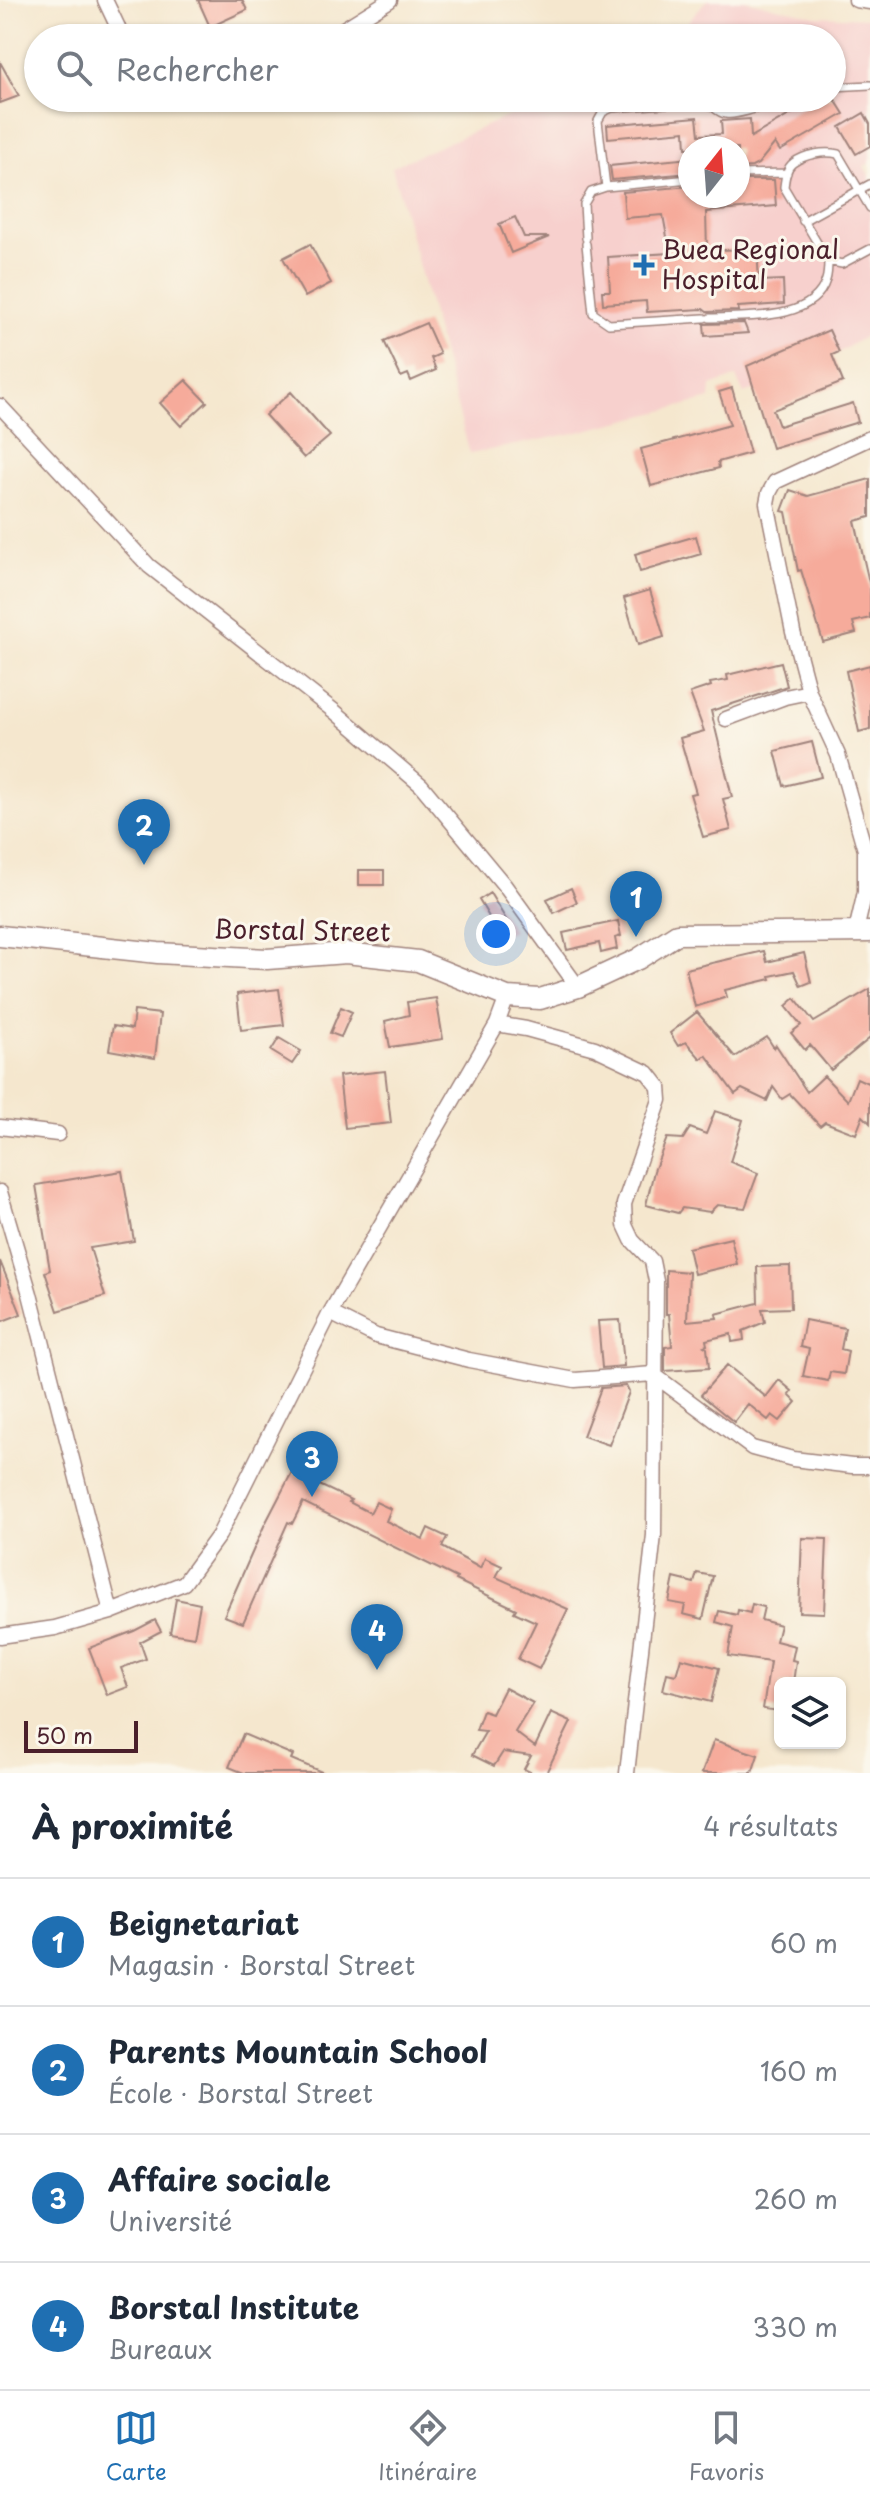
<!DOCTYPE html>
<html lang="fr">
<meta charset="utf-8">
<style>
:root{--surface:#fff;--page:#f2f2f3;--text:#1f2937;--muted:#747a83;--line:#e0e1e3;--accent:#1f6fb2}
body{margin:0;font-family:"Playpen Sans",sans-serif;background:var(--page);color:var(--text)}
.controls{position:absolute;right:24px;bottom:24px;display:grid;overflow:hidden;border-radius:12px;box-shadow:0 2px 6px #0004}
.controls button{width:72px;height:72px;display:grid;place-items:center;padding:0;border:0;border-bottom:2px solid var(--line);background:var(--surface);color:var(--text);font:40px sans-serif}
.compass{position:absolute;left:678px;top:136px;width:72px;height:72px;border-radius:50%;background:var(--surface);box-shadow:0 2px 6px #0004;rotate:17deg}
.scale{position:absolute;left:24px;bottom:20px;width:114px;box-sizing:border-box;padding-left:8px;border:4px solid #4a1f2b;border-top:0;font-size:22px;line-height:28px;white-space:nowrap;color:#4a1f2b;-webkit-text-stroke:6px #fbf7ec;paint-order:stroke}
.you{position:absolute;left:496px;top:934px;width:28px;height:28px;margin:-20px;border:6px solid #fff;border-radius:50%;background:#1a73e8;box-shadow:0 0 0 12px #1a73e833}
.badge{display:grid;place-items:center;width:52px;height:52px;border-radius:50%;background:var(--accent);color:#fff;font-size:26px;font-weight:700}
.pin{position:absolute;translate:-50% -66px;filter:drop-shadow(0 2px 4px #0008)}
.pin::after{content:'';position:absolute;top:42px;width:28px;height:24px;background:inherit;clip-path:polygon(0 0,100% 0,50% 100%)}
.list{margin:0;padding:0;list-style:none}
h2{display:flex;justify-content:space-between;align-items:center;height:104px;margin:0;padding:0 32px;font-size:34px}
h2 small{font-size:26px;font-weight:400;color:var(--muted)}
.list li{display:grid;grid-template-columns:52px 1fr auto;gap:24px;align-items:center;box-sizing:border-box;height:128px;padding:0 32px;border-top:2px solid var(--line)}
.list b{display:block;font-size:30px;white-space:nowrap}
.list p{margin:0;font-size:26px;white-space:nowrap;color:var(--muted)}
.list em{font-size:26px;font-style:normal;color:var(--muted)}
.icon{flex:none;width:44px;height:44px;fill:none;stroke:currentColor;stroke-width:2;stroke-linecap:round;stroke-linejoin:round}
.map{position:relative;flex:none;width:870px;height:1773px;overflow:hidden}
.search{position:absolute;background:var(--surface);box-shadow:0 2px 6px #0004;left:24px;right:24px;top:24px;height:88px;display:flex;align-items:center;gap:20px;box-sizing:border-box;padding:0 28px;border-radius:44px;color:var(--muted);font-size:30px}
.sheet{height:616px;background:var(--surface)}
nav{display:flex;justify-content:space-around;align-items:center;box-sizing:border-box;height:112px;border-top:2px solid var(--line);background:var(--surface);font-size:22px;color:var(--muted)}
nav a{display:grid;justify-items:center;gap:4px}
nav .on{color:var(--accent)}
.map>svg:first-child{display:block}
</style>
<div class="map">
<svg width="870" height="1773" viewBox="0 0 870 1773">
<rect width="100%" height="100%" fill="#fbf7ec"/>
<filter id="ink" filterUnits="userSpaceOnUse"><feTurbulence type="fractalNoise" baseFrequency=".0125" numOctaves="2"/><feDisplacementMap in="SourceGraphic" scale="16" xChannelSelector="R" yChannelSelector="G"/><feConvolveMatrix kernelMatrix="1 2 1 2 8 2 1 2 1" color-interpolation-filters="sRGB"/></filter>
<filter id="wash" filterUnits="userSpaceOnUse"><feTurbulence type="fractalNoise" baseFrequency=".006" numOctaves="4" result="noise"/><feDisplacementMap in="SourceGraphic" scale="32" xChannelSelector="R" yChannelSelector="G"/><feGaussianBlur stdDeviation="1.8" result="paint"/><feColorMatrix in="noise" values="0 0 0 0 0 0 0 0 0 0 0 0 0 0 0 0 0 1.4 0 .05"/><feComposite in="paint" operator="in"/></filter>
<g filter="url(#wash)">
<rect width="100%" height="100%" fill="#f5e7ce"/>
<path fill="#f7d0cd" fill-rule="evenodd" d="M707,0H744L816,16L870,18V163L864,166L870,177V333L840,352L744,394L736,377L711,386L710,399L574,433L470,454L392,167L549,98H832V38H674ZM690,148H738V196H690Z"/>
<g id="blocks">
<path fill="#f6ab9b" d="M198,0H242L247,10L210,27Z
M0,62L19,96L0,103Z
M819,98H834L844,114L780,151L775,143L758,164L752,167L738,168V148H686L685,131L608,138L607,125L697,117L699,135L722,134L721,121L750,119L751,137Z
M864,113L870,124V146L856,154L840,127Z
M690,158V173L612,180L610,166Z
M738,180H774L776,206L706,212L707,251L757,248L759,281L783,280L784,304L738,307L739,311L707,312L703,309L647,312L646,301L603,304L602,291H610L608,257L670,253L663,215L625,218L623,192L690,186V196H738Z
M515,217L524,237H549L511,253L499,224Z
M310,244L331,283L305,297L283,258Z
M426,323L440,354L431,358L436,370L411,381L408,374L401,377L384,341Z
M744,323L748,333L705,336L704,324Z
M829,330L839,352L832,355L843,382L773,410L779,426L853,403L858,422L772,448L747,366Z
M186,380L207,402L181,426L160,403Z
M732,388L750,453L718,462L719,468L651,486L641,449L730,425L719,392Z
M291,392L330,436L304,458L265,415Z
M870,479V517L855,521L870,587V618L853,622L856,633L823,642L801,570L798,571L786,512L782,511L790,490L808,496Z
M696,536L701,554L640,572L635,554Z
M650,590L664,637L638,645L624,598Z
M781,662L787,686L711,711L732,797L723,799L731,830L703,837L690,794L696,793L680,738L704,731L690,693L711,686L710,683L728,680L727,675Z
M870,665V729L859,732L846,671Z
M812,742L821,777L784,786L775,751Z
M359,870H384V885H359Z
M571,888L577,902L554,913L547,899Z
M490,893L513,931L501,937L479,900Z
M618,921L621,936L615,938L617,949L601,953L599,943L567,950L563,933Z
M764,951L767,962L804,953L811,982L801,986L794,971L770,976L771,979L725,990L727,997L695,1007L686,969Z
M279,989L284,1025L241,1030L237,994Z
M870,989V1038L831,1070L810,1045L805,1050L791,1033L801,1025L786,1006L795,998L814,1022Z
M436,998L443,1039L390,1047L385,1021L409,1015L407,1002Z
M341,1007L352,1012L341,1037L330,1033Z
M134,1011L160,1014L155,1058L109,1050L113,1026L132,1029Z
M697,1012L735,1057L767,1037L774,1048L776,1045L807,1092L824,1076L848,1101L857,1078L870,1084V1123L863,1116L856,1134L825,1122L820,1126L790,1094L782,1099L773,1087L767,1101L742,1089L735,1094L706,1055L701,1059L686,1042L678,1046L670,1033Z
M279,1038L301,1051L292,1064L271,1051Z
M385,1071L391,1123L345,1128L339,1076Z
M715,1111L743,1120L730,1162L758,1173L745,1208L717,1205L710,1212L682,1208L678,1213L646,1205L654,1171L667,1138L683,1139L690,1128L706,1134Z
M122,1171L134,1241L90,1248L105,1296L58,1311L45,1272L50,1270L36,1185Z
M731,1238L737,1264L694,1274L688,1248Z
M0,1261L21,1314L0,1322Z
M790,1266L791,1308L762,1309L765,1322L743,1331L744,1340L732,1342L731,1334L706,1340L707,1345L704,1346L707,1348L709,1368L665,1371V1347L672,1346L669,1314H666V1270L689,1272L687,1321L717,1318L716,1314L758,1303L757,1267Z
M620,1320L624,1366L602,1368L598,1321Z
M805,1320L845,1328L841,1349L848,1351L844,1374L830,1372L828,1381L803,1376L809,1349L800,1347Z
M727,1365L766,1397L779,1380L792,1391L789,1395L796,1402L780,1421L772,1415L768,1420L748,1404L734,1422L701,1395Z
M626,1386L629,1392L609,1445L583,1436L601,1388Z
M292,1472L351,1500L349,1502L370,1513L376,1502L391,1509L386,1521L423,1539L428,1528L447,1537L442,1547L480,1568L485,1558L502,1566L496,1577L568,1609L539,1669L518,1659L536,1622L514,1612L516,1609L456,1580L457,1578L303,1502L292,1524L288,1522L243,1623L224,1616L264,1526Z
M802,1538L827,1539L824,1613L799,1612Z
M697,1573L713,1576L703,1619L683,1614L685,1605L669,1602L674,1578L694,1583Z
M176,1599L200,1604L194,1637L170,1633Z
M752,1604L764,1607L761,1620L780,1625L776,1641L795,1646L792,1660L796,1661L793,1683H780V1711L763,1709L770,1662L728,1656L733,1627L716,1622L719,1611L737,1615L738,1610L750,1613Z
M155,1620L161,1631L140,1642L146,1659L121,1668L128,1687L107,1695L89,1648L134,1631Z
M681,1658L719,1668L711,1702L663,1690L667,1673L676,1675Z
M505,1688L533,1703L515,1732L535,1747L551,1713L571,1722L546,1773H532L524,1769L531,1756L503,1752L494,1766L472,1755L486,1731L476,1730L483,1711L492,1714Z
M243,1734L293,1755L291,1759L324,1773H244L229,1767Z
M714,1740L758,1755L752,1773H702Z"/>
</g>
</g>
<g filter="url(#ink)">
<use href="#blocks" fill-opacity="0" stroke="#a0837c" stroke-width="2"/>
<g fill="none" stroke-linecap="round" stroke-linejoin="round">
<defs>
<path id="lane" d="M832,87L870,85
M738,174L787,173
M606,187L598,121L603,112L612,108L704,101C713,104 716,113 726,114C740,116 774,102 789,98
M870,208L838,154C824,151 805,154 793,163C786,168 785,179 784,187L828,261L842,264L870,249
M803,221L870,184
M586,238L584,204L591,192L606,187L690,179
M586,244L593,313L609,324L704,318
M710,318C745,316 813,322 826,280C828,274 828,267 828,261"/>
<path id="street" d="M105,0L123,38
M856,0L870,2
M329,38L390,0
M0,406L149,566L334,711L421,785L505,886L578,987
M726,719L785,697L809,692
M856,931L865,892V850L838,755L809,692L793,632L767,503L769,493L775,482L870,438
M497,1024L526,1029L595,1048L648,1073L659,1087L660,1100L624,1204L625,1225L632,1240L652,1261L656,1281L654,1535L627,1773
M0,1127L58,1134
M0,1192L30,1294L111,1612
M330,1313L376,1336L469,1360L575,1380L653,1374L752,1448L793,1459L852,1466H870
M0,1636L55,1628L111,1612L184,1583L219,1535L330,1313L497,1024L507,997"/>
<path id="secondary" d="M0,936L158,953L267,959L346,953L418,961L507,997L540,999L578,987L638,959L677,934L870,932"/>
</defs>
<use href="#lane" stroke="#a0837c" stroke-width="10"/>
<use href="#street" stroke="#a0837c" stroke-width="17"/>
<use href="#secondary" stroke="#a0837c" stroke-width="23"/>
<use href="#lane" stroke="#fff" stroke-width="7"/>
<use href="#street" stroke="#fff" stroke-width="14"/>
<use href="#secondary" stroke="#fff" stroke-width="20"/>
</g>
</g>
<path fill="#1f6fb2" stroke="#fbf7ec" stroke-width="3" d="M640 253h8v8h8v8h-8v8h-8v-8h-8v-8h8z"/>
<g text-anchor="middle" stroke-width="6" stroke-linejoin="round" paint-order="stroke">
<g font-size="26" fill="#4a1f2b" stroke="#fbf7ec" text-anchor="start">
<text x="662" y="259">Buea Regional<tspan x="662" dy="30">Hospital</tspan></text>
</g>
<g font-size="26" fill="#4a1f2b" stroke="#fbf7ec">
<text transform="translate(302 931) rotate(1)" y="9">Borstal Street</text>
</g>
</g>
</svg>
<div class="controls">
<button><svg class="icon" aria-label="layers" viewBox="0 0 24 24"><path d="M12 4l9 5-9 5-9-5zM3 14l9 5 9-5"/></svg></button>
</div>
<svg class="compass" viewBox="-18 -18 36 36"><path d="M0-13l5 13h-10z" fill="#e53935"/><path d="M0 13l5-13h-10z" fill="#747a83"/></svg>
<div class="scale">50 m</div>
<div class="you"></div>
<div class="pin badge" style="left:636px;top:937px">1</div>
<div class="pin badge" style="left:144px;top:865px">2</div>
<div class="pin badge" style="left:312px;top:1497px">3</div>
<div class="pin badge" style="left:377px;top:1670px">4</div>
<div class="search"><svg class="icon" aria-label="search" viewBox="0 0 24 24"><circle cx="10" cy="10" r="6"/><path d="M15 15l6 6"/></svg>Rechercher</div>
</div>
<section class="sheet">
<h2>À proximité<small>4 résultats</small></h2>
<ul class="list">
<li><span class="badge">1</span><div><b>Beignetariat</b><p>Magasin · Borstal Street</p></div><em>60 m</em></li>
<li><span class="badge">2</span><div><b>Parents Mountain School</b><p>École · Borstal Street</p></div><em>160 m</em></li>
<li><span class="badge">3</span><div><b>Affaire sociale</b><p>Université</p></div><em>260 m</em></li>
<li><span class="badge">4</span><div><b>Borstal Institute</b><p>Bureaux</p></div><em>330 m</em></li>
</ul>
</section>
<nav>
<a class="on"><svg class="icon" aria-label="map" viewBox="0 0 24 24"><path d="M3 6l6-2 6 2 6-2v14l-6 2-6-2-6 2zM9 4v14M15 6v14"/></svg>Carte</a>
<a><svg class="icon" aria-label="directions" viewBox="0 0 24 24"><path d="M12 3l9 9-9 9-9-9zM9 14v-3h6M13 9l2 2-2 2"/></svg>Itinéraire</a>
<a><svg class="icon" aria-label="saved" viewBox="0 0 24 24"><path d="M7 4h10v16l-5-4-5 4z"/></svg>Favoris</a>
</nav>
